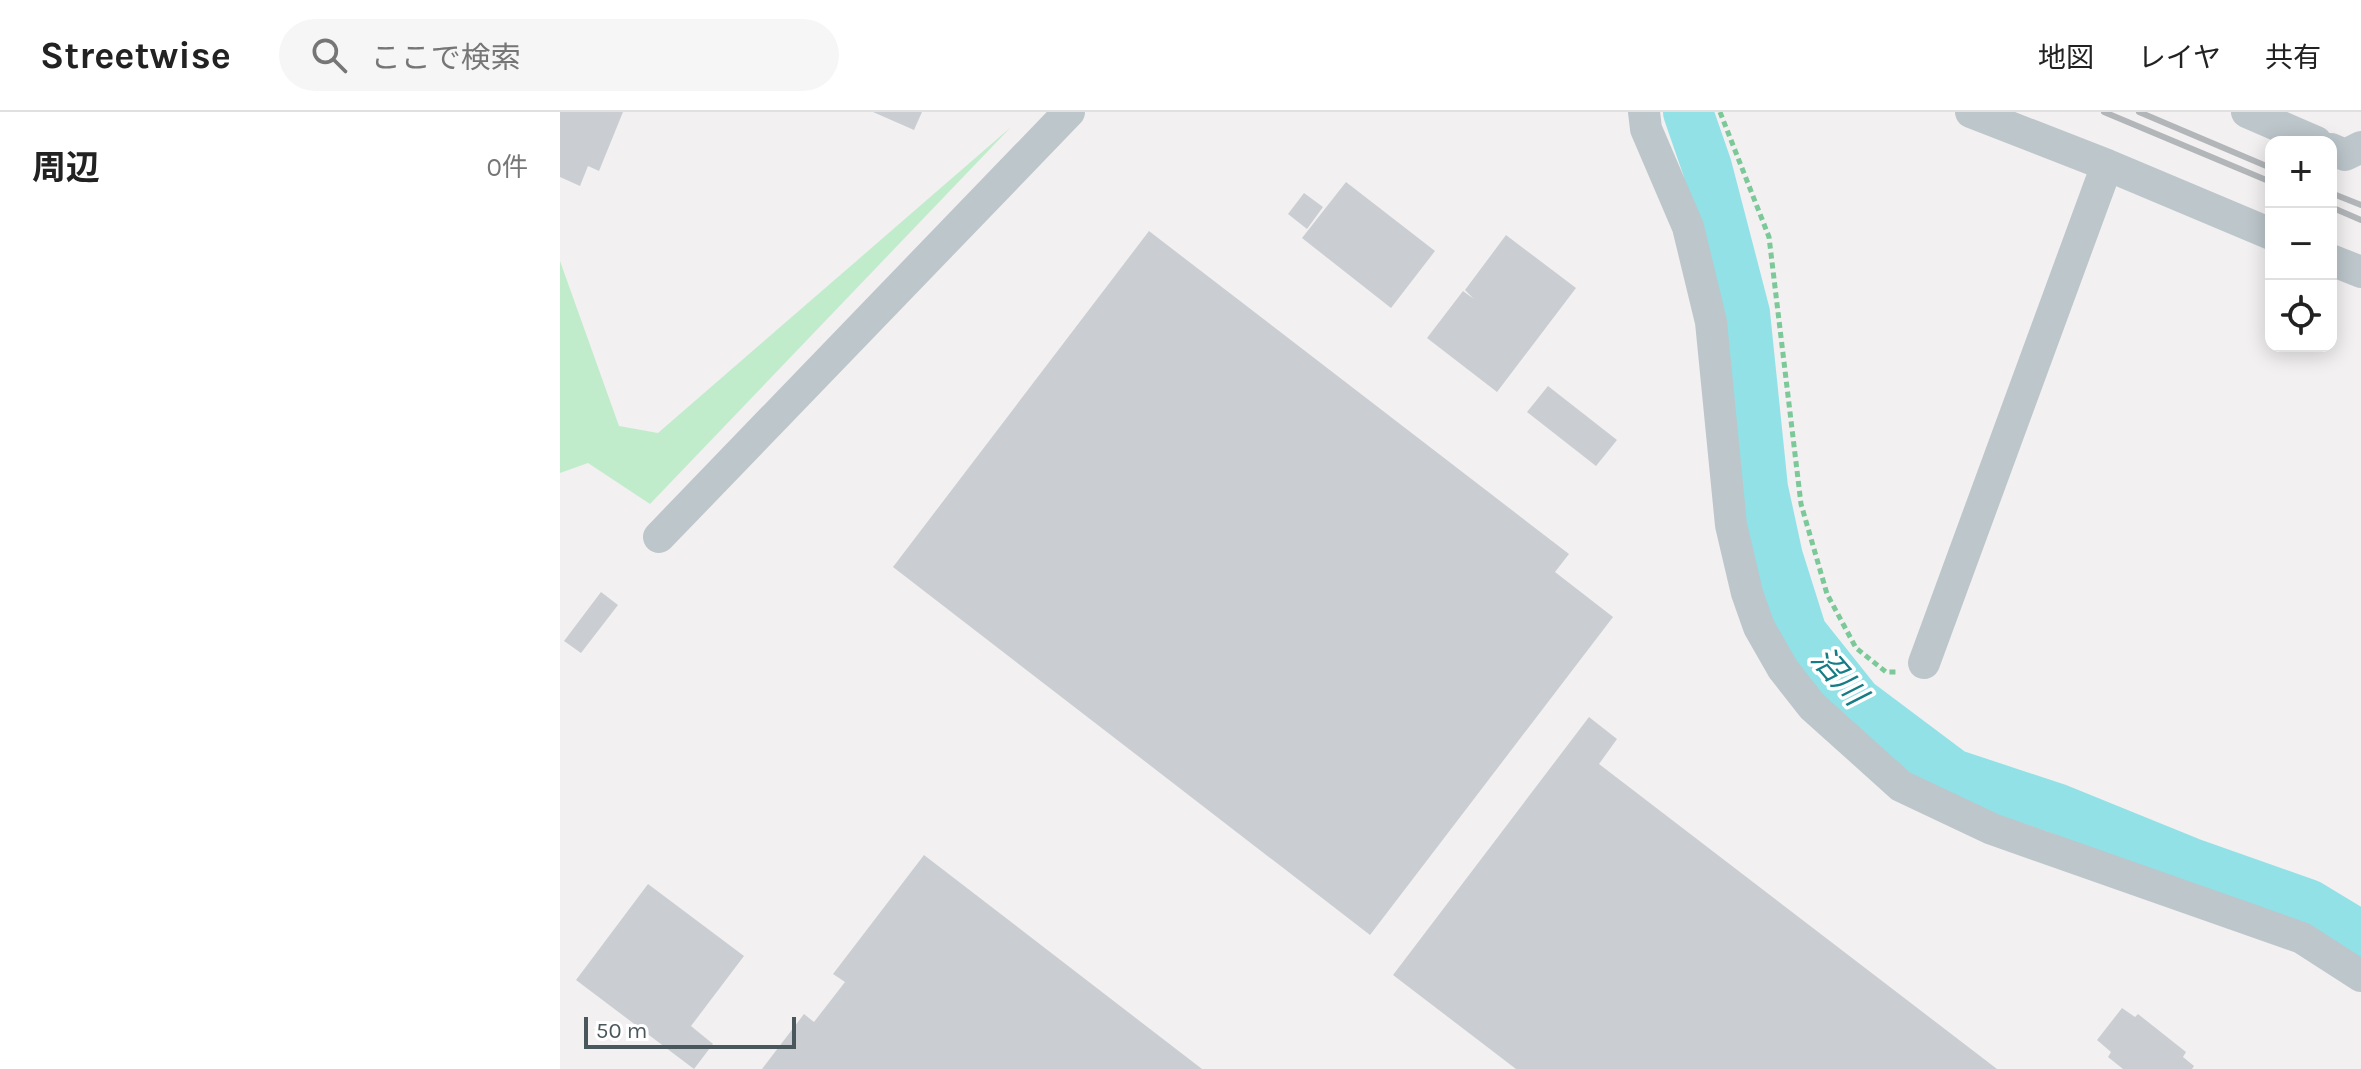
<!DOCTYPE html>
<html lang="ja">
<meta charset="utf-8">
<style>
:root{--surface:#fff;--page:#f6f6f6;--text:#222;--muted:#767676;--line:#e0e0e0}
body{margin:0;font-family:Karla,"Noto Sans JP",sans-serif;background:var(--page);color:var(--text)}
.controls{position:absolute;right:24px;top:24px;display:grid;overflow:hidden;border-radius:16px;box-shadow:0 4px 20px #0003}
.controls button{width:72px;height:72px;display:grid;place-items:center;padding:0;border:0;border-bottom:2px solid var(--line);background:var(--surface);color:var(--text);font:40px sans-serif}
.scale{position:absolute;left:24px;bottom:20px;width:212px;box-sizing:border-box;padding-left:8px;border:4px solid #49565c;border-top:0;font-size:22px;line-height:28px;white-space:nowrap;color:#49565c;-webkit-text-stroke:6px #fff;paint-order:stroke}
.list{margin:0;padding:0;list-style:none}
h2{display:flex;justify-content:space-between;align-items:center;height:104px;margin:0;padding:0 32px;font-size:34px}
h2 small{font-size:26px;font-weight:400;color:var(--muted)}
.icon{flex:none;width:44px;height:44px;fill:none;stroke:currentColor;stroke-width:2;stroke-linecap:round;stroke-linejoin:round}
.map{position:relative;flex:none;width:1801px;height:957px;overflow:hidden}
header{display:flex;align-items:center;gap:48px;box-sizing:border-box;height:112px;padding:0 40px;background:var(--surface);border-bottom:2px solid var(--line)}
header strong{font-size:38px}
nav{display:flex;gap:44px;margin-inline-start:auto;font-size:28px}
.search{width:560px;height:72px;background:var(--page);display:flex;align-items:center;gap:20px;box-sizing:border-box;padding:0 28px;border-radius:44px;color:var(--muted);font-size:30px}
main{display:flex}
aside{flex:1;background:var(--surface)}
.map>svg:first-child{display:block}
</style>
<header>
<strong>Streetwise</strong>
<div class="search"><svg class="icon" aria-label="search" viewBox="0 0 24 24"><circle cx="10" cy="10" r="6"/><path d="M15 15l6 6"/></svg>ここで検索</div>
<nav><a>地図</a><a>レイヤ</a><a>共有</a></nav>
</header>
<main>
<aside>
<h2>周辺<small>0件</small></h2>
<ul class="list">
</ul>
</aside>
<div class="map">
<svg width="1801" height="957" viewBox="0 0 1801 957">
<rect width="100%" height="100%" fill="#f2f0f0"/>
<path fill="#c1eccc" d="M451,15L90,392L28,351L0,361V149L59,314L98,321Z"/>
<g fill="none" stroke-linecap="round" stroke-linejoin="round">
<path stroke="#91e1e7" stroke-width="50" d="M1128,0L1147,55L1185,201L1203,376L1218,445L1242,521L1297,590L1393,662L1496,696L1629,750L1748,792L1801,824"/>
</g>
<path fill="#caced2" d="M0,0H63L39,59L28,54L20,74L0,65Z
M313,0H362L354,18Z
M786,70L875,139L831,196L742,126Z
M744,81L763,95L747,117L728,102Z
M589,119L1009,442L995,460L1053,505L810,823L333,455Z
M946,123L1016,176L937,280L867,226L903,179L914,187L905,178Z
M988,274L1057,328L1036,354L967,300Z
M41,480L58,493L21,541L4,529Z
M1029,605L1057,627L1039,652L1437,957H956L833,863Z
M364,743L642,957H202L244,902L254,910L285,870L273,862Z
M88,772L184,844L131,914L153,932L134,957L16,868Z
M1562,896L1575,905L1578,902L1626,940L1623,945L1634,954L1632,957H1563L1548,945L1551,940L1537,928Z"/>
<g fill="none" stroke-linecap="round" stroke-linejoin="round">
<path stroke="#7bc898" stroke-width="5" stroke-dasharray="6 4" stroke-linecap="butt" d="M1160,0L1209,125L1241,392L1267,482L1296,536L1326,560H1336"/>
<path stroke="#bcc6cb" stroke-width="32" d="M1084,0L1086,17L1128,115L1151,210L1171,413L1187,481L1199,515L1223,557L1252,594L1341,674L1432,717L1742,826L1801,864
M1411,0L1547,53L1711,122
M1687,0L1756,30
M1771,37L1785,43L1801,35
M1771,148L1801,160
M99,425L509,0
M1364,551L1547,53"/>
<path stroke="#b2b6b9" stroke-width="6" d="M1544,0L1711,70
M1579,0L1711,56
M1771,81L1801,93
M1771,95L1801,108"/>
</g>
<g text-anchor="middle" stroke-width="7" stroke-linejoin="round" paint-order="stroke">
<g font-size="32" font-style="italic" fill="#157d85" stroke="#fff">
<text transform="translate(1279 564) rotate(49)" y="11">沼川</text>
</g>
</g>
</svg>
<div class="controls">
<button>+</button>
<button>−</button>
<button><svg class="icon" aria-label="locate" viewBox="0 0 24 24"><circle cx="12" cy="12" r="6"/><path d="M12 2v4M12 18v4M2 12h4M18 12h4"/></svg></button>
</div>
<div class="scale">50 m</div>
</div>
</main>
